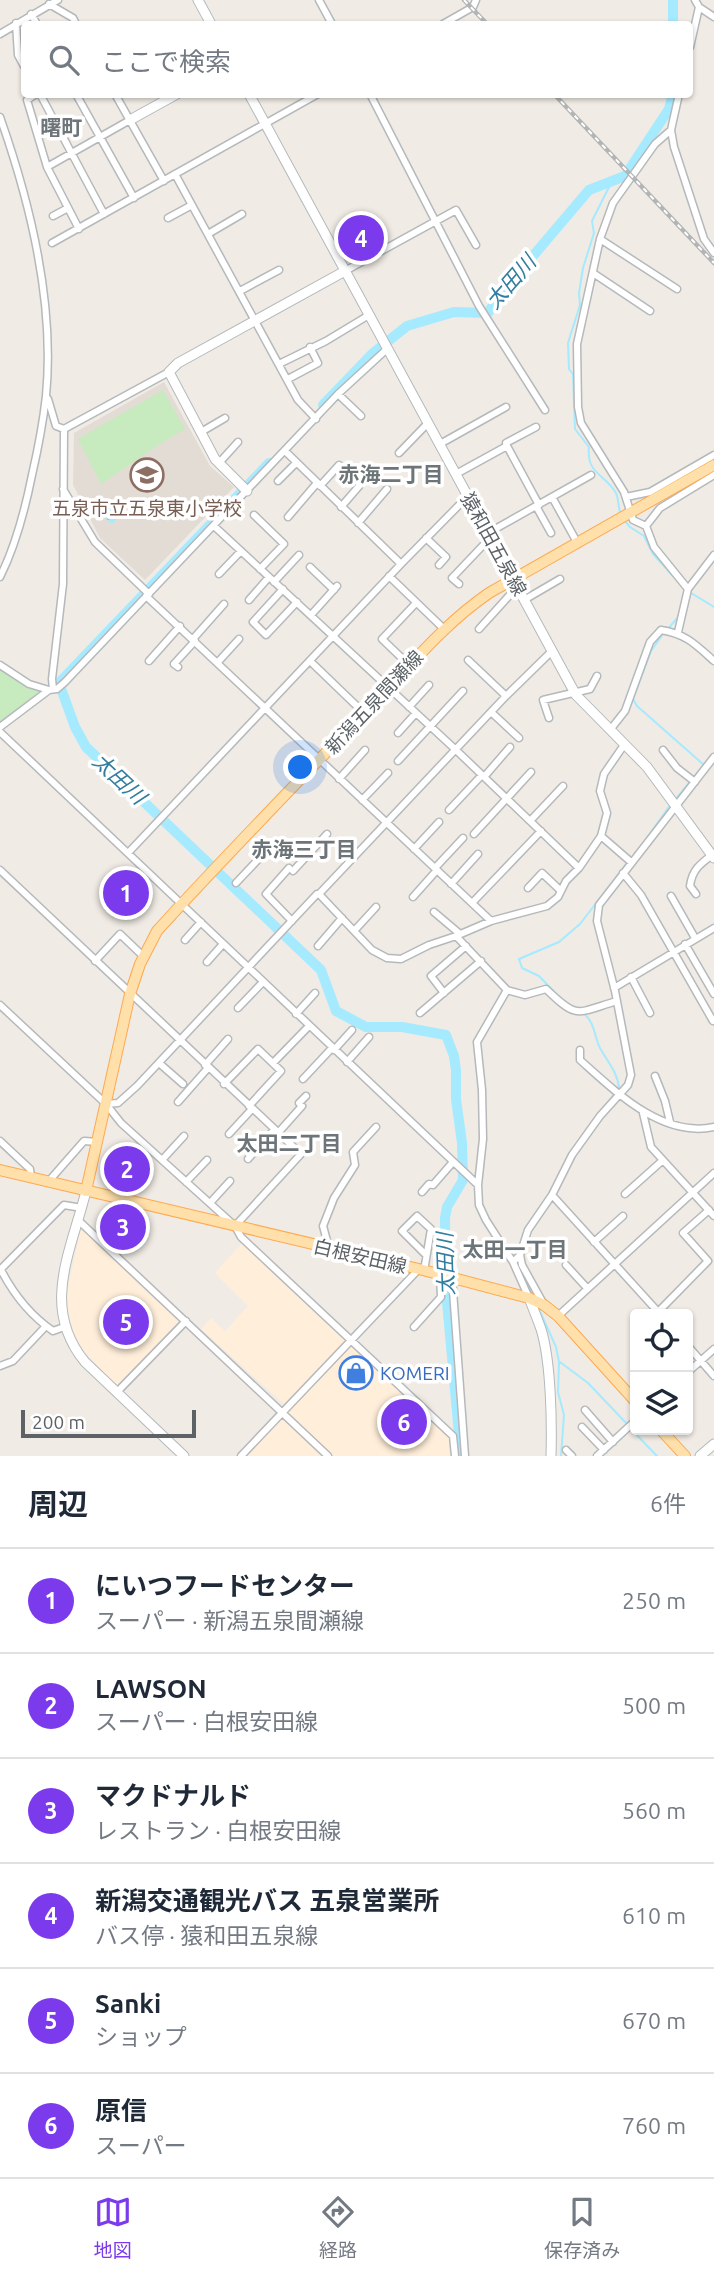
<!DOCTYPE html>
<html lang="ja">
<meta charset="utf-8">
<style>
:root{--surface:#fff;--page:#f6f6f7;--text:#1f2937;--muted:#747a83;--line:#e0e1e3;--accent:#7c3aed}
body{margin:0;font-family:Ubuntu,"Noto Sans JP",sans-serif;background:var(--page);color:var(--text)}
.controls{position:absolute;right:21px;bottom:21px;display:grid;overflow:hidden;border-radius:7px;box-shadow:0 2px 5px #0004}
.controls button{width:63px;height:63px;display:grid;place-items:center;padding:0;border:0;border-bottom:2px solid var(--line);background:var(--surface);color:var(--text);font:35px sans-serif}
.scale{position:absolute;left:21px;bottom:18px;width:175px;box-sizing:border-box;padding-left:7px;border:4px solid #5c6266;border-top:0;font-size:19px;line-height:24px;white-space:nowrap;color:#5c6266;-webkit-text-stroke:5px #fff;paint-order:stroke}
.you{position:absolute;left:301px;top:768px;width:24px;height:24px;margin:-18px;border:5px solid #fff;border-radius:50%;background:#1a73e8;box-shadow:0 0 0 10px #1a73e833}
.badge{display:grid;place-items:center;width:46px;height:46px;border-radius:50%;background:var(--accent);color:#fff;font-size:23px;font-weight:700}
.pin{position:absolute;translate:-50% -50%;border:4px solid #fff;box-shadow:0 2px 7px #0006}
.list{margin:0;padding:0;list-style:none}
h2{display:flex;justify-content:space-between;align-items:center;height:91px;margin:0;padding:0 28px;font-size:30px}
h2 small{font-size:23px;font-weight:400;color:var(--muted)}
.list li{display:grid;grid-template-columns:46px 1fr auto;gap:21px;align-items:center;box-sizing:border-box;height:105px;padding:0 28px;border-top:2px solid var(--line)}
.list b{display:block;font-size:26px;white-space:nowrap}
.list p{margin:0;font-size:23px;white-space:nowrap;color:var(--muted)}
.list em{font-size:23px;font-style:normal;color:var(--muted)}
.icon{flex:none;width:38px;height:38px;fill:none;stroke:currentColor;stroke-width:2;stroke-linecap:round;stroke-linejoin:round}
.map{position:relative;flex:none;width:714px;height:1456px;overflow:hidden}
.search{position:absolute;background:var(--surface);box-shadow:0 2px 5px #0004;left:21px;right:21px;top:21px;height:77px;display:flex;align-items:center;gap:18px;box-sizing:border-box;padding:0 24px;border-radius:7px;color:var(--muted);font-size:26px}
.sheet{height:721px;background:var(--surface)}
nav{display:flex;justify-content:space-around;align-items:center;box-sizing:border-box;height:98px;border-top:2px solid var(--line);background:var(--surface);font-size:19px;color:var(--muted)}
nav a{display:grid;justify-items:center;gap:4px}
nav .on{color:var(--accent)}
.map>svg:first-child{display:block}
</style>
<div class="map">
<svg width="714" height="1456" viewBox="0 0 714 1456">
<defs>
<pattern id="water-waves" width="16" height="10" patternUnits="userSpaceOnUse" patternTransform="scale(1.75)"><rect width="16" height="10" fill="#a5eaff"/><path d="M0 5q4-4 8 0t8 0" fill="none" stroke="#8ac1d2"/></pattern>
</defs>
<rect width="100%" height="100%" fill="#f0ebe4"/>
<path fill="#ffefda" d="M81,1228L180,1320L117,1387L85,1352L74,1336L65,1301Z
M242,1243L451,1440L453,1456H239L286,1406L201,1329L211,1318L225,1331L248,1306L215,1273Z"/>
<path fill="#e2dcd5" d="M164,382L210,466L234,487L145,580L100,538L73,485L74,433Z"/>
<path fill="#c7eabe" d="M163,390L185,429C156,445 130,465 101,484L78,439Z
M0,669L43,689L0,723Z"/>
<path fill="url(#water-waves)" d="M104,498L121,513L112,524L95,508Z"/>
<g fill="none" stroke-linecap="round" stroke-linejoin="round">
<path stroke="#a5eaff" stroke-width="2" d="M621,515C618,508 619,500 616,493C605,474 586,474 589,447L575,429L573,374L569,369L568,343L580,305L579,293L583,268L594,233L592,221L609,187L625,176
M624,520L630,527L644,536L653,554L684,588
M691,593L714,607
M667,630L679,616
M663,634L651,651L633,699L637,706L704,765L675,800
M644,842L671,804
M561,999L539,976L522,968L519,959L559,942L580,924L627,863
M583,1013C595,1022 594,1036 600,1048C607,1061 618,1073 619,1088L599,1113
M562,1168L573,1148
M526,1227L543,1203
M517,1254L524,1232
M521,1272L533,1295
M538,1307L556,1347L559,1362L558,1392L564,1415L561,1456
M560,1362L588,1383L628,1425
M631,1429L657,1456"/>
<path stroke="#a5eaff" stroke-width="10" d="M673,24V0
M323,405L372,354L407,326L454,312L488,313L499,296L589,190L625,176L669,109L673,94
M269,463L59,683L75,727L86,747L321,970L336,1011L366,1027H402L446,1035L454,1056L456,1070V1099L462,1143L463,1180L447,1207L445,1218L446,1291L461,1456"/>
<defs>
<path id="street" d="M319,0L332,24
M695,0L699,7L714,17
M49,4L73,18L76,24
M31,14L37,24
M16,23L18,55L24,66
M443,24L473,7L476,0
M0,34L58,0
M690,47L699,7
M36,94L27,100L47,167L79,229
M40,94L104,214
M76,94L134,198
M115,94L164,181
M370,94L479,306L545,410
M679,94L671,130L674,147L704,239L714,253
M0,117C31,205 55,303 46,396C43,423 38,449 32,475C25,510 16,545 0,577
M671,130L655,144L613,203L600,239L577,344L578,407L581,423L624,492L633,520L646,526L654,547L688,589
M47,167L130,120
M175,174L298,400L316,419
M53,216L68,208
M168,218L192,205
M208,234L242,214
M600,239L677,289
M52,243L318,94
M345,271L456,210L476,245
M593,273L650,311
M240,291L279,270
M279,364L326,341L369,315
M288,379L318,363L310,347
M338,394L361,416
M48,399L56,426L64,429
M64,429L169,372
M201,432L225,418
M440,444L506,407
M507,446L506,443L536,427
M285,451L401,564
M399,453L428,423
M219,463L238,442
M456,474L507,446L539,505
M278,481L296,463
M320,486L339,465
M63,489L95,542L149,594
M552,497L578,544
M626,497L650,492L714,455
M536,506L551,533
M341,507L366,478
M254,515L284,544L260,569
M288,517L317,483
M358,523L387,489
M214,526L456,750L579,868
M646,526L660,508L714,475
M488,533L591,475
M426,538L446,557L439,565
M310,567L334,590
M219,574L241,551
M389,576L444,629
M274,582L299,555
M459,584L452,578L490,538
M283,589L253,622L266,635L297,602
M146,596L491,921
M249,600L269,577
M524,600L560,579
M311,615L337,586
M479,629L517,587
M678,632L688,589L714,555
M193,639L224,604
M468,660L506,696
M149,661L180,626
M310,661L364,713
M218,662L239,639
M0,665L29,684L49,690
M409,665L382,639L416,603
M178,667L174,664L195,641
M53,689L52,679L63,584L64,429
M409,707L429,685
M491,712L519,738
M549,718L543,700L590,689L597,676
M0,727L49,690L57,689L65,682L338,394L387,349
M610,730L625,711L650,642L661,630C686,634 695,644 714,661
M0,732L478,1185
M398,733L416,713
M663,750L677,768L695,782
M398,761L463,691
M484,777L510,747
M339,779L365,750
M362,800L388,773
M449,810L482,775
M530,821L563,786
M474,834L531,772
M601,836L631,862
M414,849L439,822
M128,853L401,564L468,496
M289,868L266,894L292,921
M435,868L463,838
M0,870L301,1154L235,1226
M293,871L327,834
M623,873L641,895L713,1021
M236,883L269,848
M451,884L478,854
M528,888L542,873L561,891
M319,894L506,696L552,651
M696,894L690,886C692,870 700,864 712,855
M671,896L695,938
M413,897L437,870
M472,903L541,831
M434,912L460,934
M354,931L376,907
M456,936L507,990L525,995L546,989C578,1020 576,1013 617,1001
M185,940L201,922
M685,944L714,994
M318,946L342,918
M95,961L120,934L144,957
M207,962L223,944
M631,977L650,1013
M614,988L714,928
M507,990L477,1042L482,1090L483,1139L478,1185L479,1205L486,1220L513,1262L529,1298
M444,993L431,976L466,946
M0,1005L106,1104L121,1123L235,1226L241,1237L258,1253L453,1436L455,1456
M238,1008L263,982
M420,1013L481,961
M296,1014L315,993
M334,1050L352,1030
M580,1050V1060C616,1092 662,1138 714,1127
M347,1062L369,1037
M159,1063L183,1084
M273,1063L309,1026
M205,1065L228,1039
M655,1076L665,1101L670,1122
M303,1079L332,1048
M224,1084L258,1049L281,1071L249,1106
M178,1102L208,1068
M106,1104L118,1103L137,1086L317,894H319L372,950L387,958L401,959L429,945L456,936L491,921L547,906L558,897L566,881L579,868L601,836L607,813L600,791L604,774L624,745
M643,1113L651,1147L714,1216
M278,1133L302,1106L299,1103L306,1096
M229,1134L252,1109
M0,1141L30,1169L31,1178
M248,1159L274,1130
M162,1160L184,1136
M48,1182L84,1141L98,1142
M186,1182L207,1160
M422,1192L429,1184L433,1185L453,1162
M625,1194L663,1160
M552,1195L660,1314
M210,1203L230,1181
M78,1220L328,1456
M594,1242L623,1216
M329,1248L323,1226L334,1198L355,1165L353,1152L376,1127
M520,1255L522,1265L543,1303
M513,1262L520,1255L528,1230L552,1195L572,1155L600,1116L628,1085L631,1075L615,991L597,921L599,905L714,757
M566,1265L587,1288
M0,1270L64,1205L82,1208
M1,1270C13,1293 31,1316 53,1331L64,1327
M424,1271L431,1229L417,1216L402,1231L426,1255
M452,1277L465,1456
M658,1312L708,1261L683,1233L709,1210
M558,1316L714,1173
M414,1327L441,1297L440,1274
M688,1346L714,1376
M0,1366L13,1361L46,1326
M688,1372L714,1349
M117,1392L186,1321
M585,1410L613,1442
M582,1427L604,1450
M566,1450L572,1456
M241,1456L419,1269
M597,1456L635,1421"/>
<path id="secondary" d="M198,0L211,24
M249,94L576,695L647,767L714,858
M130,120L177,94
M247,491L215,459L169,372L178,363L345,271
M86,1191C71,1252 40,1307 85,1362L184,1456
M529,1298C533,1308 537,1318 541,1329C551,1361 552,1422 551,1456
M700,1456L714,1444"/>
<path id="primary" d="M0,1170L419,1269L529,1298L544,1305L558,1316L635,1401
M86,1191L130,994L140,964L157,931C225,856 296,784 366,711C407,670 441,626 489,593L714,465
M661,1430L685,1456"/>
</defs>
<use href="#street" stroke="#b5b9bc" stroke-width="9"/>
<use href="#secondary" stroke="#b3b9bd" stroke-width="11"/>
<use href="#primary" stroke="#fea94f" stroke-width="12"/>
<use href="#street" stroke="#fff" stroke-width="6"/>
<use href="#secondary" stroke="#fff" stroke-width="9"/>
<use href="#primary" stroke="#ffe0aa" stroke-width="10"/>
<defs>
<path id="rail" d="M464,0L487,24
M554,94L714,263"/>
</defs>
<use href="#rail" stroke="#b3b4b5" stroke-width="4.5"/>
<use href="#rail" stroke="#fff" stroke-width="2" stroke-dasharray="5" stroke-linecap="butt"/>
</g>
<defs>
<symbol id="school-ring" viewBox="-11 -11 22 22"><circle r="9.5" fill="#fff" stroke="#8d6e63" stroke-width="1.5"/><path d="M0-5L7-2L0 1L-7-2ZM-4 1L0 2.5L4 1V4Q0 6-4 4Z" fill="#8d6e63"/></symbol>
<symbol id="shop-ring" viewBox="-11 -11 22 22"><circle r="9.5" fill="#fff" stroke="#3f7fe0" stroke-width="1.5"/><path d="M-5-2.5h2.3a2.7 3.5 0 0 1 5.4 0H5L5.5 6h-11ZM-1.5-2.5h3a1.5 2.3 0 0 0-3 0Z" fill="#3f7fe0"/></symbol>
</defs>
<g fill-rule="evenodd">
<use href="#school-ring" x="128" y="456" width="38" height="38"/>
<use href="#shop-ring" x="337" y="1354" width="38" height="38"/>
</g>
<g text-anchor="middle" stroke-width="7" stroke-linejoin="round" paint-order="stroke">
<g font-size="19" fill="#785e54" stroke="#fff">
<text x="147" y="515">五泉市立五泉東小学校</text>
</g>
<g font-size="19" fill="#5c6266" stroke="#fff">
<text transform="translate(494 544) rotate(61)" y="7">猿和田五泉線</text>
<text transform="translate(374 702) rotate(-47)" y="7">新潟五泉間瀬線</text>
<text transform="translate(360 1256) rotate(13)" y="7">白根安田線</text>
</g>
<g font-size="19" fill="#366cbe" stroke="#fff" text-anchor="start">
<text x="380" y="1380">KOMERI</text>
</g>
<g font-size="21" font-weight="bold" fill="#6d7578" stroke="#fff">
<text x="61" y="135">曙町</text>
<text x="391" y="482">赤海二丁目</text>
<text x="304" y="857">赤海三丁目</text>
<text x="289" y="1151">太田二丁目</text>
<text x="515" y="1257">太田一丁目</text>
</g>
<g font-size="21" font-style="italic" fill="#317d9f" stroke="#fff">
<text transform="translate(511 282) rotate(-49)" y="7">太田川</text>
<text transform="translate(119 779) rotate(43)" y="7">太田川</text>
<text transform="translate(446 1264) rotate(-92)" y="7">太田川</text>
</g>
</g>
</svg>
<div class="controls">
<button><svg class="icon" aria-label="locate" viewBox="0 0 24 24"><circle cx="12" cy="12" r="6"/><path d="M12 2v4M12 18v4M2 12h4M18 12h4"/></svg></button>
<button><svg class="icon" aria-label="layers" viewBox="0 0 24 24"><path d="M12 4l9 5-9 5-9-5zM3 14l9 5 9-5"/></svg></button>
</div>
<div class="scale">200 m</div>
<div class="you"></div>
<div class="pin badge" style="left:126px;top:893px">1</div>
<div class="pin badge" style="left:127px;top:1169px">2</div>
<div class="pin badge" style="left:123px;top:1227px">3</div>
<div class="pin badge" style="left:361px;top:238px">4</div>
<div class="pin badge" style="left:126px;top:1322px">5</div>
<div class="pin badge" style="left:404px;top:1422px">6</div>
<div class="search"><svg class="icon" aria-label="search" viewBox="0 0 24 24"><circle cx="10" cy="10" r="6"/><path d="M15 15l6 6"/></svg>ここで検索</div>
</div>
<section class="sheet">
<h2>周辺<small>6件</small></h2>
<ul class="list">
<li><span class="badge">1</span><div><b>にいつフードセンター</b><p>スーパー · 新潟五泉間瀬線</p></div><em>250 m</em></li>
<li><span class="badge">2</span><div><b>LAWSON</b><p>スーパー · 白根安田線</p></div><em>500 m</em></li>
<li><span class="badge">3</span><div><b>マクドナルド</b><p>レストラン · 白根安田線</p></div><em>560 m</em></li>
<li><span class="badge">4</span><div><b>新潟交通観光バス 五泉営業所</b><p>バス停 · 猿和田五泉線</p></div><em>610 m</em></li>
<li><span class="badge">5</span><div><b>Sanki</b><p>ショップ</p></div><em>670 m</em></li>
<li><span class="badge">6</span><div><b>原信</b><p>スーパー</p></div><em>760 m</em></li>
</ul>
</section>
<nav>
<a class="on"><svg class="icon" aria-label="map" viewBox="0 0 24 24"><path d="M3 6l6-2 6 2 6-2v14l-6 2-6-2-6 2zM9 4v14M15 6v14"/></svg>地図</a>
<a><svg class="icon" aria-label="directions" viewBox="0 0 24 24"><path d="M12 3l9 9-9 9-9-9zM9 14v-3h6M13 9l2 2-2 2"/></svg>経路</a>
<a><svg class="icon" aria-label="saved" viewBox="0 0 24 24"><path d="M7 4h10v16l-5-4-5 4z"/></svg>保存済み</a>
</nav>
